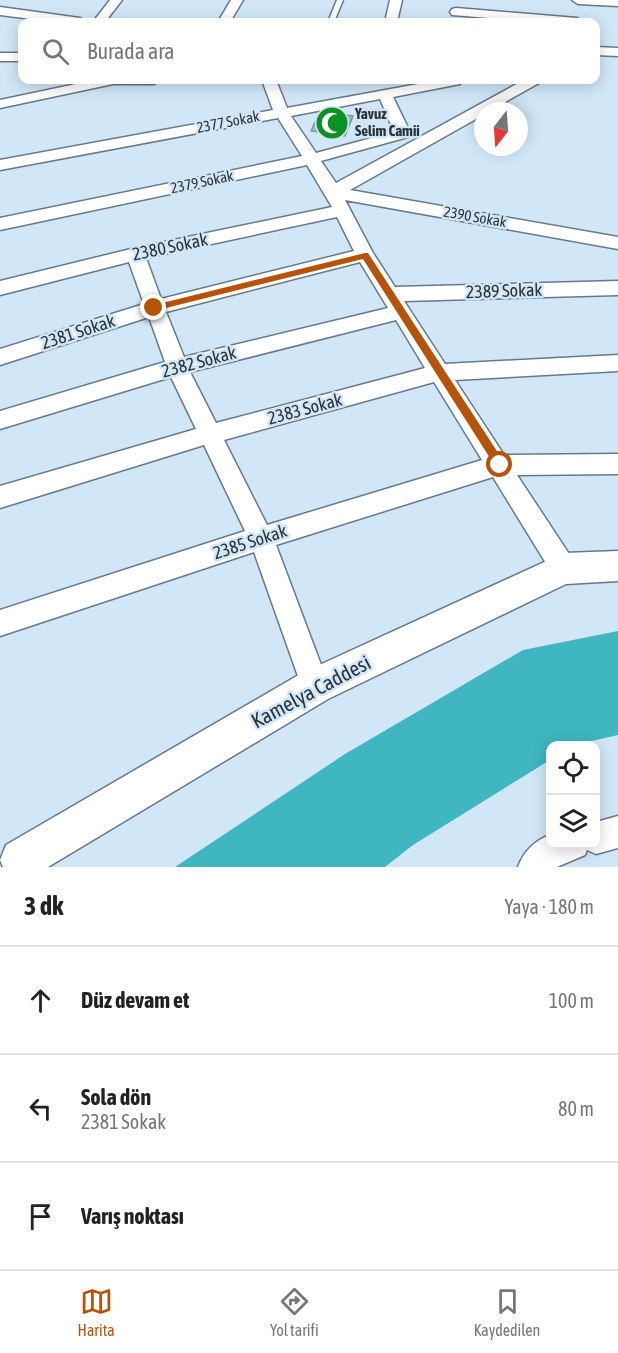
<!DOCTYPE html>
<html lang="tr">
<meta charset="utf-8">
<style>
:root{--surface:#fff;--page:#f2f2f2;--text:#222;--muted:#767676;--line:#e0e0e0;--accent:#b45309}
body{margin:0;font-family:"Asap Condensed",sans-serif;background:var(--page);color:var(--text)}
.controls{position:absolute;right:18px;bottom:18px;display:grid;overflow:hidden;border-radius:12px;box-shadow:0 3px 15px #0003}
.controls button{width:54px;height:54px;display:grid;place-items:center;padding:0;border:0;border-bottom:2px solid var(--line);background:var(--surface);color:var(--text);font:30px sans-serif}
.compass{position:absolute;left:474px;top:102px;width:54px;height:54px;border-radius:50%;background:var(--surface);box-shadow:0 3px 15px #0003;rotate:197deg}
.stop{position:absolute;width:18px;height:18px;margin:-14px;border:4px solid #b45309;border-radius:50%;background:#fff}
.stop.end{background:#b45309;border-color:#fff;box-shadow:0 2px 6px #0008}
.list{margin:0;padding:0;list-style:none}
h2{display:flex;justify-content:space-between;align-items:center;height:78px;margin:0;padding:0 24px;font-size:26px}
h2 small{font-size:20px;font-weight:400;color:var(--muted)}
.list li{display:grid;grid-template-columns:39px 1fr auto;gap:18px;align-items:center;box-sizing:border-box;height:108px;padding:0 24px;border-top:2px solid var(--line)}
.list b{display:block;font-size:22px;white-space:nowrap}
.list p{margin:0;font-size:20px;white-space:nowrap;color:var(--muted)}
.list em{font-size:20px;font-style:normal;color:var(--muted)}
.icon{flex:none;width:33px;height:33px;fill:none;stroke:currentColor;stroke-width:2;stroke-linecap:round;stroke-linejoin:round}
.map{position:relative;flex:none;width:618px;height:867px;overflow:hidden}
.search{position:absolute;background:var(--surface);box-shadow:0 3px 15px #0003;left:18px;right:18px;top:18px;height:66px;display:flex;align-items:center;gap:15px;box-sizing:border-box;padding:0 21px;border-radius:12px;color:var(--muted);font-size:22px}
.sheet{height:402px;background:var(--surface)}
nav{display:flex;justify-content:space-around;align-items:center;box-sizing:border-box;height:84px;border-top:2px solid var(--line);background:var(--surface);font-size:16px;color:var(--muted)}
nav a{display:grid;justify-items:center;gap:3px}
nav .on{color:var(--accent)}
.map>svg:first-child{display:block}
</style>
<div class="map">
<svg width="618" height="867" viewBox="0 0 618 867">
<rect width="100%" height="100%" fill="#d1e7f8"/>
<path fill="#40b6c0" d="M618,631V735L574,745L550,746V760L413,845L385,867H175L345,754L523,650Z"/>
<path fill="#9db7c1" stroke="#7c96a0" stroke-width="1.5" d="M320,111L353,116L345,136L311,131Z"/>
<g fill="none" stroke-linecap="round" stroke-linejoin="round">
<defs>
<path id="service" d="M337,0H343L334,22H328Z"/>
<path id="minor" d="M110,0H122L105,22H93Z
M231,0H243L230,22H218Z
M390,0H402L397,22H385Z
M572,0H618V6L578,4Z
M0,7L80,18L86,22H56L0,15Z
M456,8L577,18L583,22H537L452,15L450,12L452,9Z
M596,47L618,48V56L596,55Z
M0,53H22V61H0Z
M95,80H161L154,84H113L0,108V100Z
M262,80H276L287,108L440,80H461L460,84L393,97L411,134L408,137L321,161L336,183L524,80H541L539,83L489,111H483V115L350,190L618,237V249L345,200L373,253L395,287L618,281V295L404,301L445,364L618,355V371L455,380L504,455L618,454V474L517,475L573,560L577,569L573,578L564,581L555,578L493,477L276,545L329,686L325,696L315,700L305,696L254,552L0,636V610L245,531L204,445L0,508V486L196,429L171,377L0,429V411L165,362L149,317L0,365V349L144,304L129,262L0,295V281L135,248L332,207L307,165L0,230V218L302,156L278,118L0,170V160L273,110ZM380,99L394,132L316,153L291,116ZM337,217L354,251L161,299L146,258ZM360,262L388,308L184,357L166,312ZM396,320L425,368L216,423L190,372ZM434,382L482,460L267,525L224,440Z
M618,816V848L596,854L587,850L585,855L557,867H518C524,851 534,841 550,835V844H596V822Z"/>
<path id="tertiary" d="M618,551V581L566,584L328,699L48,867H3L0,860L6,845L302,673L564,553Z"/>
</defs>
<use href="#service" stroke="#667988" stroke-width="3"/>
<use href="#minor" stroke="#667988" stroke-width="3"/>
<use href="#tertiary" stroke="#667988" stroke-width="3"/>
<use href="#service" fill="#fff" fill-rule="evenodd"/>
<use href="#minor" fill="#fff" fill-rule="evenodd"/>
<use href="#tertiary" fill="#fff" fill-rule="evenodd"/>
</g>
<path fill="#b45309" d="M365,253H368L504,462V469H497L363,259L154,311L150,308L154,305Z"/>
<defs>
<symbol id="mosque-disc" viewBox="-11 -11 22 22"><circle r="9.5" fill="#0b9224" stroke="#d1e7f8"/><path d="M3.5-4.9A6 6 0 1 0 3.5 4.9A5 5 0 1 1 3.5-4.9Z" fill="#fff"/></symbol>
</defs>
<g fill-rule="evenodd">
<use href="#mosque-disc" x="313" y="104" width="38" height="38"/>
</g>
<g text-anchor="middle" stroke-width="5" stroke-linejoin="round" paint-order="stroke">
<g font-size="15" font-weight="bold" fill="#2b3339" stroke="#d1e7f8" text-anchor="start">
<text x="355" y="119">Yavuz<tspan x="355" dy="17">Selim Camii</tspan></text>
</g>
<g font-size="15" fill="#2b3339" stroke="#d1e7f8">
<text transform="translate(228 122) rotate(-11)" y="5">2377 Sokak</text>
<text transform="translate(202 182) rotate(-12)" y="5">2379 Sokak</text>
<text transform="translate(475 217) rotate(10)" y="5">2390 Sokak</text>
</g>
<g font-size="18" fill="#2b3339" stroke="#d1e7f8">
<text transform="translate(170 247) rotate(-12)" y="6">2380 Sokak</text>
<text transform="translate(504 291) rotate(-2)" y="6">2389 Sokak</text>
<text transform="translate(78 332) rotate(-18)" y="6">2381 Sokak</text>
<text transform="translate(199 362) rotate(-15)" y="6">2382 Sokak</text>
<text transform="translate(305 409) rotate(-15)" y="6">2383 Sokak</text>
<text transform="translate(250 542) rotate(-18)" y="6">2385 Sokak</text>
</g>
<g font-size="21" fill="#2b3339" stroke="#d1e7f8">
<text transform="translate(311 692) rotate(-28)" y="7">Kamelya Caddesi</text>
</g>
</g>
</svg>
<div class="controls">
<button><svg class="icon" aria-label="locate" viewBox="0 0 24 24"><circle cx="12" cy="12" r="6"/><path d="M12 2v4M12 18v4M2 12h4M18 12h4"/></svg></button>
<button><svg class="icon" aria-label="layers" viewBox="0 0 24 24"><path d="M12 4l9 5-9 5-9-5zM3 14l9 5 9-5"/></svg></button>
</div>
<svg class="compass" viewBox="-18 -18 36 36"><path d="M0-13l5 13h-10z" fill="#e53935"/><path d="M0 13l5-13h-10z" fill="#767676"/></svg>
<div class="stop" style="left:500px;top:465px"></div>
<div class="stop end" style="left:154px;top:308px"></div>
<div class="search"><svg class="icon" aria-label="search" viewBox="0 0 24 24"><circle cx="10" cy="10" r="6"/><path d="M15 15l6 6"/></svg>Burada ara</div>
</div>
<section class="sheet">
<h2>3 dk<small>Yaya · 180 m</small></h2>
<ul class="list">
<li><svg class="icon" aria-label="ahead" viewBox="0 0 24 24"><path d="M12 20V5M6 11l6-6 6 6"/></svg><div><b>Düz devam et</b></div><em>100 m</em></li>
<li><svg class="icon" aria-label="left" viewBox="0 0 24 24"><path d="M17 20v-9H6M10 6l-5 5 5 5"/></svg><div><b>Sola dön</b><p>2381 Sokak</p></div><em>80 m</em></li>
<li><svg class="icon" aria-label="arrive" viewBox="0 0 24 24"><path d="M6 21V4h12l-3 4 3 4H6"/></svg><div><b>Varış noktası</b></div></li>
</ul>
</section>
<nav>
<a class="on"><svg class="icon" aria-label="map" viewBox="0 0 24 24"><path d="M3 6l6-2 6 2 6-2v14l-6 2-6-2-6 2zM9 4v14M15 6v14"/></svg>Harita</a>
<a><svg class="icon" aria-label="directions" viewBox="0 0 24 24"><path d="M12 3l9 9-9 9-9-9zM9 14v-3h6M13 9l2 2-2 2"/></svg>Yol tarifi</a>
<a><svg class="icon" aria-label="saved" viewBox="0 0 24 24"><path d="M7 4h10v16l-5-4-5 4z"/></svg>Kaydedilen</a>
</nav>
